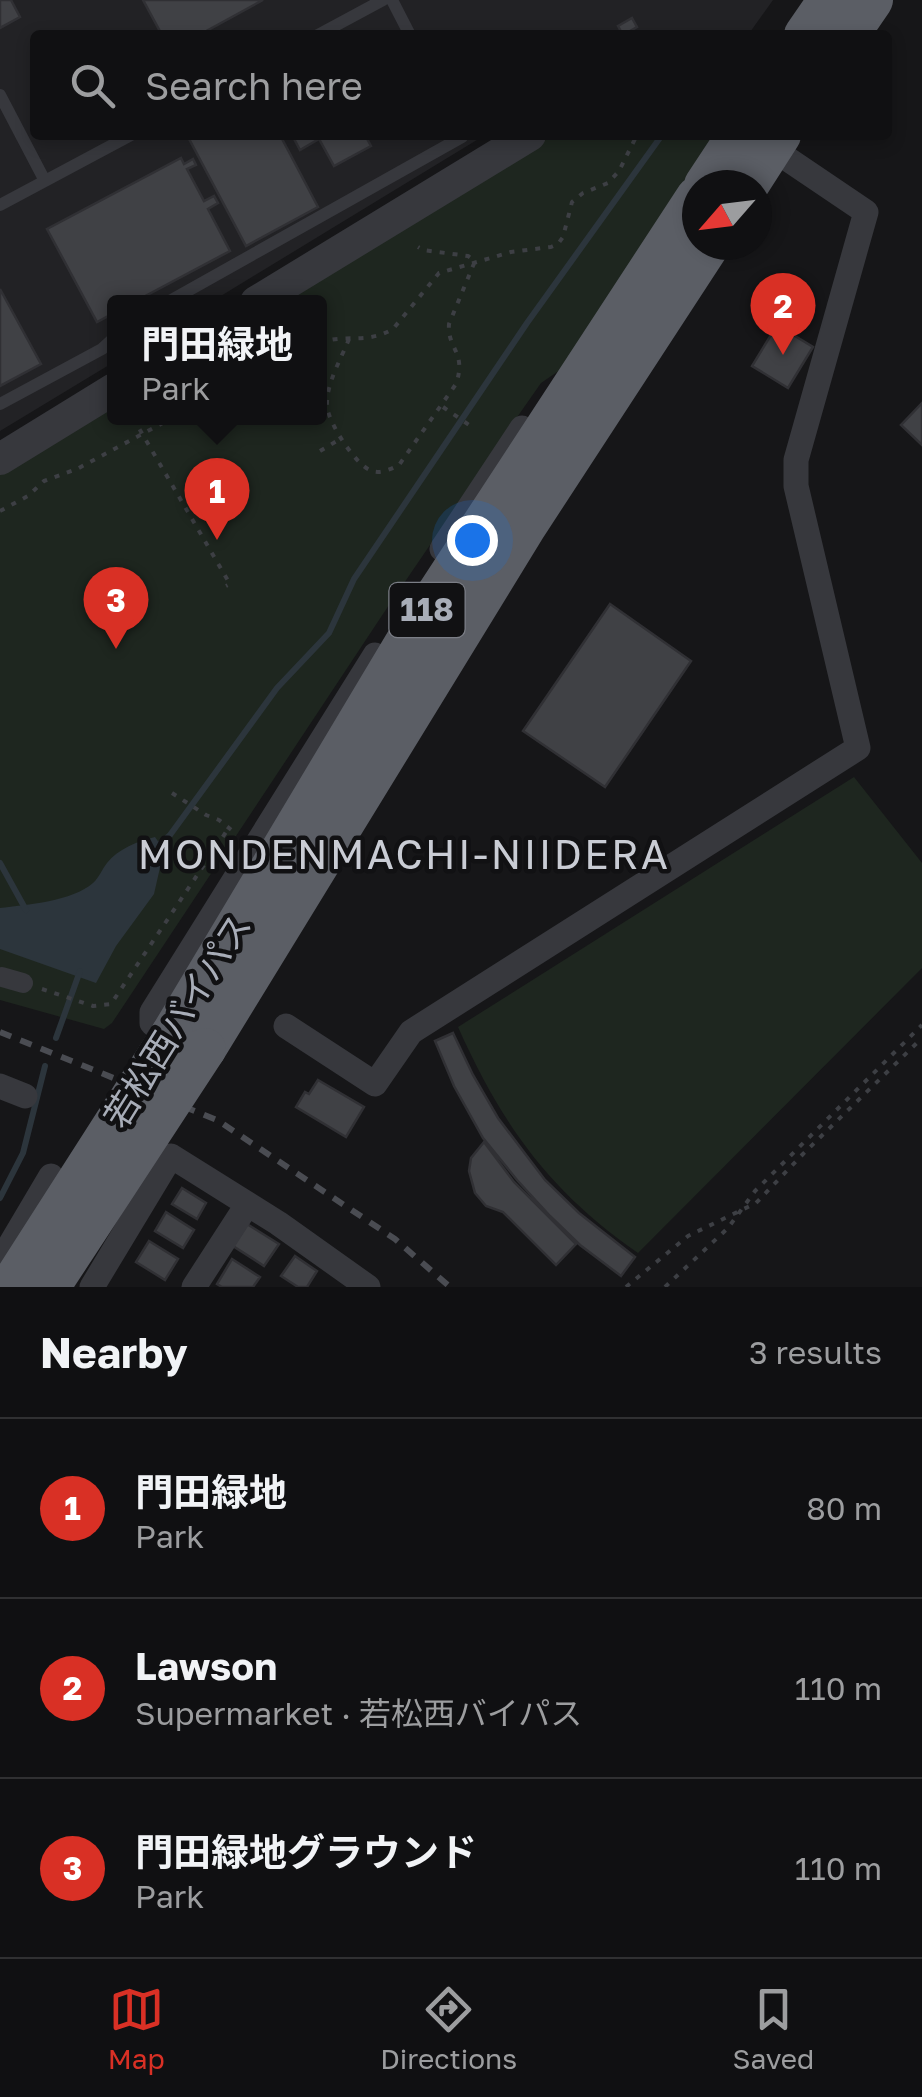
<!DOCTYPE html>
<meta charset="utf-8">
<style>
:root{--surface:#101012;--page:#19191b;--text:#f1f3f6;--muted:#9c9d9f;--line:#303032;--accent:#d93025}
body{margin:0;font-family:"Golos Text","Noto Sans JP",sans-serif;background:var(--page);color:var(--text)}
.compass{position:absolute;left:682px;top:170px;width:90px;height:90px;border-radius:50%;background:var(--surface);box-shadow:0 5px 15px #0003;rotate:242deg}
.you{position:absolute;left:472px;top:540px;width:35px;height:35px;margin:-25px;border:8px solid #fff;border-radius:50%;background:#1a73e8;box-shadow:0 0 0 15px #1a73e833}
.badge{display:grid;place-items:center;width:65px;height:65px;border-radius:50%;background:var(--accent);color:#fff;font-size:32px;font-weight:700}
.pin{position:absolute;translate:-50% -82px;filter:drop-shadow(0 2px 5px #0008)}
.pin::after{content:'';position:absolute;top:52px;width:35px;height:30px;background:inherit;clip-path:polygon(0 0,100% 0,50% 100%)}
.popup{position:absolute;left:107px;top:295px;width:220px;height:130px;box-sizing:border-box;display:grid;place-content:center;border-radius:10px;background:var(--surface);filter:drop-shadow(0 2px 8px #0005);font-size:32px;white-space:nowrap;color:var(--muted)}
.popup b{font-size:38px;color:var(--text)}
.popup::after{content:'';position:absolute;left:50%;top:100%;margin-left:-20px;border:20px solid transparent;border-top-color:var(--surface)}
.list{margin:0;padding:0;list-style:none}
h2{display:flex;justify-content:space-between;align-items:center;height:130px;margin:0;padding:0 40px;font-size:42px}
h2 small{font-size:32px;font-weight:400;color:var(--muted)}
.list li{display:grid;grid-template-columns:65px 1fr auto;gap:30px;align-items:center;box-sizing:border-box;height:180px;padding:0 40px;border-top:2px solid var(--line)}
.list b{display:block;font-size:38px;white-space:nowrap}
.list p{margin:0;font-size:32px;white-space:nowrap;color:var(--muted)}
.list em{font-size:32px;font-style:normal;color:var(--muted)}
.icon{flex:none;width:55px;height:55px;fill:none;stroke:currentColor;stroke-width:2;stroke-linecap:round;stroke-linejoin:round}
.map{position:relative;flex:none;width:922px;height:1287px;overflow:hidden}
.search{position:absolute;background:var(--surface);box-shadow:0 5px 15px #0003;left:30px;right:30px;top:30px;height:110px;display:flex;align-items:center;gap:25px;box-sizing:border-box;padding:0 35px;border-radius:10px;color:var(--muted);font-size:38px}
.sheet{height:670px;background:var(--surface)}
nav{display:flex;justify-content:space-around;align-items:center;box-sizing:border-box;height:140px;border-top:2px solid var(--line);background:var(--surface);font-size:28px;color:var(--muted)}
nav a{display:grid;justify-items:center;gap:5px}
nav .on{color:var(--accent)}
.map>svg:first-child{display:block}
</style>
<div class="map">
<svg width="922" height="1287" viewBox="0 0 922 1287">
<rect width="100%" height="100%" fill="#161618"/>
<path fill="#222225" d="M0,0H773L748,35H35V135H485L211,302H114V362L0,431Z"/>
<path fill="#1e261f" d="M541,135H730L585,353L541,383L513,423L383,614L112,1023L104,1029L0,1000V466L114,396V418H320V302H268Z
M854,777L922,863V968L638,1253C549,1191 502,1125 458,1027Z"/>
<path fill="#2c353c" d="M155,837L164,850L154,894L116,946L96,983L0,949V908C26,905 73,901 93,883C99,878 102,869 107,863C118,849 138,841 155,837Z"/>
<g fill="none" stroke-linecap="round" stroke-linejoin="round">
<path stroke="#2c353c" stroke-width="6" d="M154,849L170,835L277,688L329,633L354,579L527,323L662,135
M0,863L26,910
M56,1038L80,971
M0,1198L23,1153L45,1066"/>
</g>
<path fill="#404145" stroke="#303034" stroke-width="2.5" d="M0,0H11L20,17L0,28Z
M143,0H263L199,35H162Z
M632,18L637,27L623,35L618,26Z
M187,135H280L318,207L246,246Z
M292,135H365L371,146L334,166L319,139L300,150Z
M181,158L184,164L193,159L196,165L187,169L204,201L214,196L218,203L208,209L230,251L134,302H114V313L97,322L47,229Z
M0,289L41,364L0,386Z
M777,325L813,347L788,388L752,366Z
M922,403V445L901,425Z
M610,604L691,661L605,787L523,731Z
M453,1033L473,1075L498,1118L545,1180L579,1213L635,1257L621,1276L580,1245L550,1216L517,1180L483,1138L454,1086L435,1041Z
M318,1080L364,1107L346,1137L296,1107L305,1092L309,1094Z
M484,1142L514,1182L576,1244L556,1265L503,1212L486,1206L475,1193L469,1171L471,1158Z
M182,1188L206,1203L197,1219L172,1204Z
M166,1212L194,1230L183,1248L155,1231Z
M247,1224L279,1244L264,1266L233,1246Z
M149,1241L178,1259L165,1280L136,1262Z
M295,1256L317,1271L307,1287H298L281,1276Z
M232,1259L260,1277L253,1287H222L217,1284Z"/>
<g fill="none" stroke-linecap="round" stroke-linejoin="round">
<path stroke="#3d3f44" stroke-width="4" stroke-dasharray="5 8" stroke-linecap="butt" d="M349,339C341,359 326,384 327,406C328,422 355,464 370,470C379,475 391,469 399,465L456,384C467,352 447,349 449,324L475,261L468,256L423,250L418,247
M320,343C346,333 365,345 393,329L439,273L511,252L551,247L558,244L563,237L572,202L583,193L608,183L619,171L637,135
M443,407L472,427
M133,418L230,584L226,586
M320,451L342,438
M0,511L28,496L44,481L77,469L172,418
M172,793L206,815L219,820L235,833
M42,989L93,1006L111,1004L228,829
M626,1287L688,1236L756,1203L803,1154L922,1038
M665,1287L728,1228L755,1191L922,1025"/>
<path stroke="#37383d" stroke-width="12" d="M392,0L410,35
M318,35L383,0
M0,95L45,181
M0,205L131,135
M168,302L462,137L461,135
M0,404L102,349L114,338"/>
<path stroke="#37383d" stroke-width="20" d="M2,977L23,983"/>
<path stroke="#37383d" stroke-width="25" d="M442,549L522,428
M286,1026L375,1084L411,1032L858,748L796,486V460L866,212L761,141
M177,1045L152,1023V1012L375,655
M0,1086L25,1096
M0,1262L51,1176
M92,1287L171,1156L278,1223L368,1287
M194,1287L247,1205"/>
<path stroke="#37383d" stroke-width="32" d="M256,302L530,135
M0,459L114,389"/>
<path stroke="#5b5e65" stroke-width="42" d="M805,35L829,0
M848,35L872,0
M705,185L738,135
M748,185L780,135
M172,1034L408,639L697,197
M205,1049L525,527L709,245"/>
<path stroke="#4a4c52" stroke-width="6" stroke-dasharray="12 10" stroke-linecap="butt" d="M0,1032L217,1120L395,1239L450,1287"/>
<path stroke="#5b5e65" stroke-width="42" d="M10,1287L172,1034
M49,1287L205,1049"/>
</g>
<g text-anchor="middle" stroke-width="9" stroke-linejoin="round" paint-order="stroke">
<rect fill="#111113" stroke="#7b7e86" stroke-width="2.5" x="389.5" y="583" width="75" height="54" rx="8"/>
<g font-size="32" font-weight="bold" fill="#a8adb8">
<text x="427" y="621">118</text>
</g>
<g font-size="35" fill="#a8adb8" stroke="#111113">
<text transform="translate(178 1021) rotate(-58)" y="12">若松西バイパス</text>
</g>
<g font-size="40" letter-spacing="2.5" fill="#c9ccd4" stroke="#111113">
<text x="404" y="869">MONDENMACHI-NIIDERA</text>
</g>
</g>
</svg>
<svg class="compass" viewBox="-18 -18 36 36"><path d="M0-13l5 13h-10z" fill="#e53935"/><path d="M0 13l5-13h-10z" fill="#9c9d9f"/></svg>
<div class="you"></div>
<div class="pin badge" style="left:217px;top:540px">1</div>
<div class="popup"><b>門田緑地</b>Park</div>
<div class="pin badge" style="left:783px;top:355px">2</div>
<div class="pin badge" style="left:116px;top:649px">3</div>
<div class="search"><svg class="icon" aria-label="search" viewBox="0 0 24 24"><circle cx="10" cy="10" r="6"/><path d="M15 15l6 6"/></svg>Search here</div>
</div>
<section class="sheet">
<h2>Nearby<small>3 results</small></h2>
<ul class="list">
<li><span class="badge">1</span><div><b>門田緑地</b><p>Park</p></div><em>80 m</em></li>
<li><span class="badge">2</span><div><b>Lawson</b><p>Supermarket · 若松西バイパス</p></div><em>110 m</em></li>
<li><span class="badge">3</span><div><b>門田緑地グラウンド</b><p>Park</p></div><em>110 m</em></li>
</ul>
</section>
<nav>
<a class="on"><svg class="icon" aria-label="map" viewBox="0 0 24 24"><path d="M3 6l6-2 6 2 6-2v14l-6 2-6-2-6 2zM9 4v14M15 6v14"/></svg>Map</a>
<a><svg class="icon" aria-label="directions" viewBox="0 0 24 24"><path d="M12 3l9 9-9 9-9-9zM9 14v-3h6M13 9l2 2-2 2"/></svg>Directions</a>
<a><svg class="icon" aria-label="saved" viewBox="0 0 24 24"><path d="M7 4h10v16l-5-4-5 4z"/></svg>Saved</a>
</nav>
